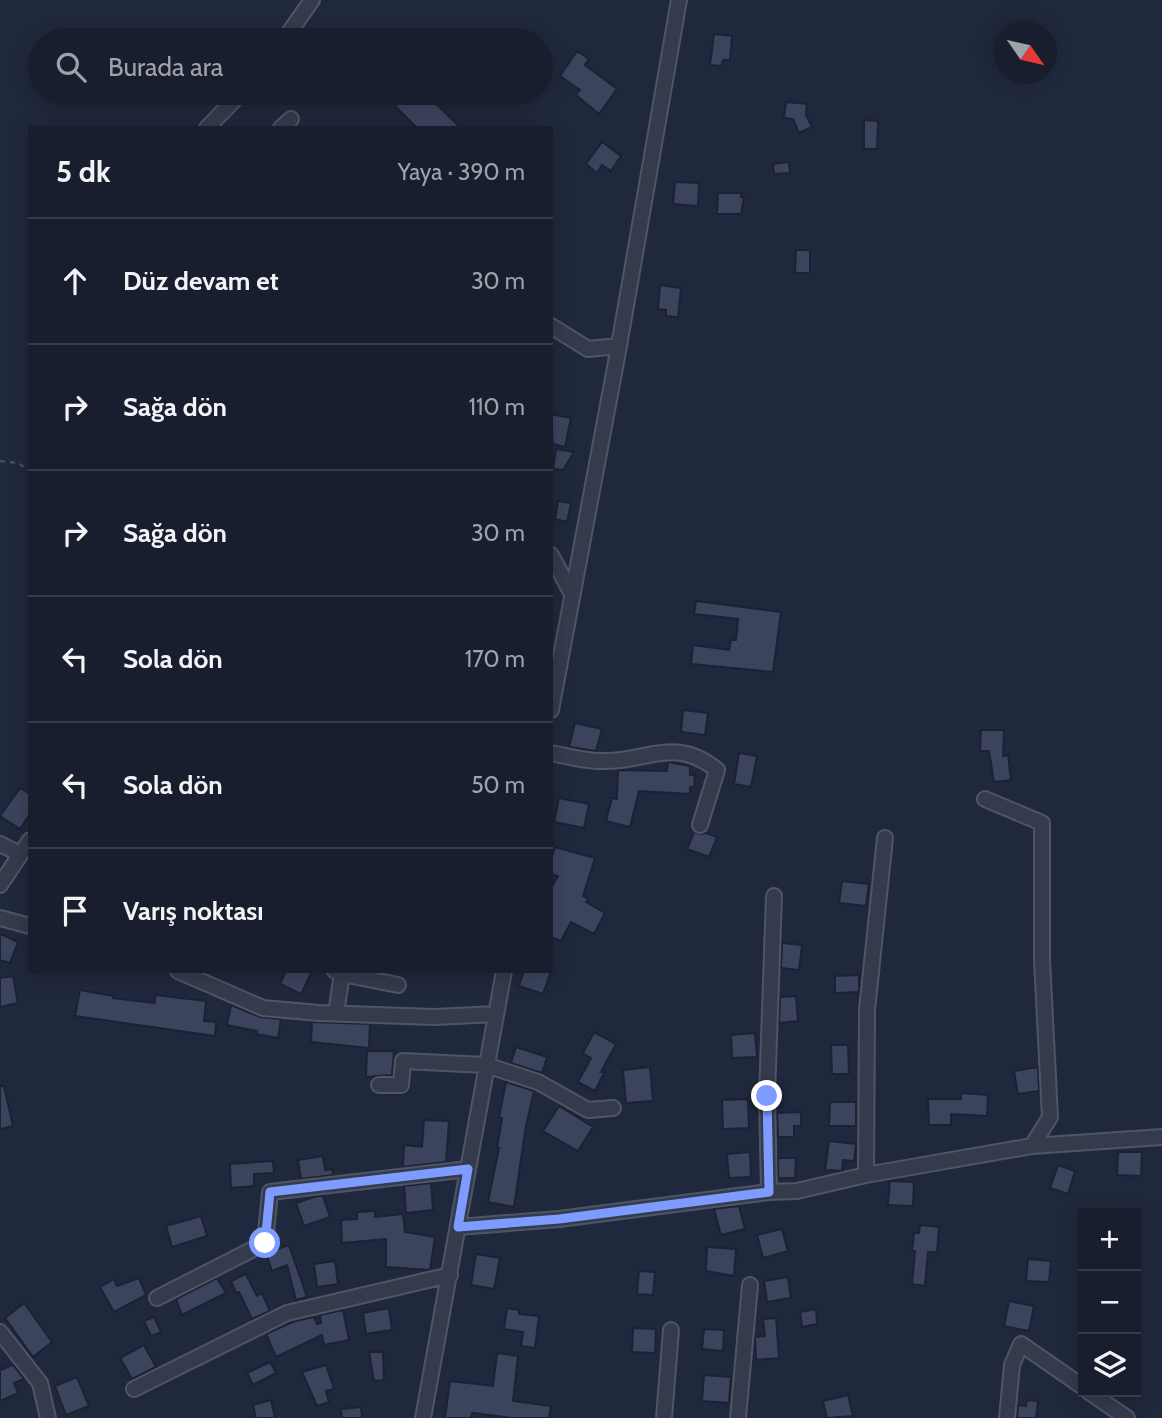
<!DOCTYPE html>
<html lang="tr">
<meta charset="utf-8">
<style>
:root{--surface:#181e2e;--page:#252b3a;--text:#f1f3f6;--muted:#9fa2aa;--line:#363c4a}
body{margin:0;font-family:Cabin,sans-serif;background:var(--page);color:var(--text)}
.controls{position:absolute;right:21px;bottom:21px;display:grid;overflow:hidden;border-radius:0px;box-shadow:0 4px 18px #0003}
.controls button{width:63px;height:63px;display:grid;place-items:center;padding:0;border:0;border-bottom:2px solid var(--line);background:var(--surface);color:var(--text);font:35px sans-serif}
.compass{position:absolute;left:994px;top:21px;width:63px;height:63px;border-radius:50%;background:var(--surface);box-shadow:0 4px 18px #0003;rotate:124deg}
.stop{position:absolute;width:21px;height:21px;margin:-16px;border:5px solid #7e9bff;border-radius:50%;background:#fff}
.stop.end{background:#7e9bff;border-color:#fff;box-shadow:0 2px 7px #0008}
.list{margin:0;padding:0;list-style:none}
h2{display:flex;justify-content:space-between;align-items:center;height:91px;margin:0;padding:0 28px;font-size:30px}
h2 small{font-size:23px;font-weight:400;color:var(--muted)}
.list li{display:grid;grid-template-columns:46px 1fr auto;gap:21px;align-items:center;box-sizing:border-box;height:126px;padding:0 28px;border-top:2px solid var(--line)}
.list b{display:block;font-size:26px;white-space:nowrap}
.list em{font-size:23px;font-style:normal;color:var(--muted)}
.icon{flex:none;width:38px;height:38px;fill:none;stroke:currentColor;stroke-width:2;stroke-linecap:round;stroke-linejoin:round}
.map{position:relative;flex:none;width:1162px;height:1418px;overflow:hidden}
.search{position:absolute;background:var(--surface);box-shadow:0 4px 18px #0003;left:28px;top:28px;width:525px;height:77px;display:flex;align-items:center;gap:18px;box-sizing:border-box;padding:0 24px;border-radius:38px;color:var(--muted);font-size:26px}
.panel{position:absolute;background:var(--surface);box-shadow:0 4px 18px #0003;left:28px;top:126px;width:525px;height:847px;border-radius:0px}
.map>svg:first-child{display:block}
</style>
<div class="map">
<svg width="1162" height="1418" viewBox="0 0 1162 1418">
<rect width="100%" height="100%" fill="#20283d"/>
<path fill="#3c445d" stroke="#1c2233" stroke-width="2" d="M714,34L732,36L730,60H723L722,66L710,65Z
M577,51L589,59L585,65L617,89L599,114L576,95L580,90L560,76Z
M382,93H425L461,128H417Z
M786,102L807,104L806,115L812,127L799,133L793,119L784,118Z
M864,120L878,121L877,149H864Z
M602,142L621,156L611,171L602,165L597,173L586,164Z
M789,162L790,173L774,174L773,164Z
M675,182L699,183L698,206L673,204Z
M718,193H741V197H744L741,214H717Z
M796,250H810V273H795Z
M660,285L681,288L678,317L666,316V310L658,309Z
M551,414L571,418L565,447L553,444Z
M556,449L574,452L563,470L553,469Z
M558,501L571,503L567,522L555,519Z
M696,601L781,612L773,672L691,664L693,645L729,650L731,640H736L738,619L694,614Z
M683,710L708,713L705,735L681,732Z
M575,723L602,729L596,751L569,747Z
M981,730H1004L1003,756L1008,755L1011,780L994,782L989,751H980Z
M739,753L757,756L751,787L734,784Z
M668,762L690,766V775H695L694,787H690V794L639,791L630,827L606,821L612,798L617,799L618,770L667,771Z
M20,788L30,794V814L20,829L0,816Z
M559,798L589,804L584,828L554,822Z
M694,832L701,834L706,833L717,837L709,857L687,849Z
M555,847L595,858L583,896L588,899L586,902L605,913L594,934L571,922L561,941L551,937V888L558,876L551,874V859Z
M842,881L869,884L866,906L839,903Z
M0,934L18,942L10,963L0,960Z
M782,943L802,945L799,970L781,968Z
M286,971H312L301,994L280,984Z
M524,971H551L543,994L519,986Z
M859,975V992L835,993V976Z
M13,976L18,1003L0,1007V978Z
M80,990L113,996V998L155,1003V995L206,1001L204,1021L216,1022L215,1036L75,1016Z
M796,996L798,1021L779,1023L780,997Z
M231,1005L260,1017L281,1019L278,1038L256,1034L257,1031L227,1025Z
M312,1022L370,1024L369,1048L311,1042Z
M594,1032L616,1044L601,1072L605,1071L595,1091L578,1082L591,1058L583,1053Z
M755,1033L757,1057L732,1058L731,1035Z
M831,1045H848L849,1074H832Z
M516,1047L547,1057L542,1073L511,1063Z
M367,1051H394L392,1075L366,1077Z
M650,1067L653,1101L626,1103L623,1070Z
M1038,1067L1039,1091L1018,1094L1014,1071Z
M506,1082L534,1091L526,1126L514,1207L488,1202L499,1148H497L502,1118L499,1117Z
M0,1086H4L13,1126L0,1129Z
M961,1093L988,1095L987,1116L951,1114V1125H929L928,1099H961Z
M748,1099L749,1128L723,1129L722,1100Z
M830,1102H856V1126H829Z
M559,1106L593,1127L578,1151L543,1131Z
M801,1112V1126H794V1137H778L777,1113Z
M424,1120L449,1121L446,1162L403,1167L404,1145L422,1147Z
M829,1141L856,1144L854,1161L843,1160L842,1171L825,1170Z
M750,1152L751,1177L729,1178L727,1154Z
M1118,1152H1142L1141,1176L1117,1175Z
M323,1156L325,1170L332,1169L333,1175L301,1179L298,1160Z
M778,1158H796L795,1178H778Z
M273,1161L274,1173L254,1174V1186L231,1188L230,1164Z
M1058,1165L1075,1171L1068,1194L1050,1188Z
M890,1181L914,1182L913,1206L888,1205Z
M431,1183L433,1210L406,1213L404,1186Z
M317,1196H323L330,1217L304,1226L296,1203Z
M739,1206L745,1229L721,1235L714,1209Z
M375,1211V1217L403,1214L405,1232L435,1237L430,1270L386,1267V1239L342,1243L341,1220L357,1219V1212Z
M201,1216L207,1236L172,1247L166,1226Z
M920,1225L939,1227L937,1252H928L925,1286L912,1284L915,1251H912L914,1233H919Z
M782,1229L788,1251L763,1258L757,1235Z
M289,1245L307,1297L296,1300L287,1265L272,1271L266,1253Z
M707,1247L736,1249L734,1276L706,1271Z
M476,1254L500,1258L494,1289L471,1285Z
M1028,1259L1051,1261L1049,1282L1026,1281Z
M335,1261L338,1284L317,1287L314,1264Z
M639,1271L655,1272L653,1295L637,1294Z
M246,1274L257,1296L262,1293L270,1311L252,1319L239,1292L236,1293L231,1281Z
M788,1277L791,1298L767,1302L764,1281Z
M139,1278L146,1295L114,1312L100,1287L114,1279L117,1286Z
M217,1278L226,1293L182,1315L176,1299Z
M1009,1301L1034,1306L1029,1331L1004,1326Z
M24,1303L52,1342L33,1357L5,1318Z
M389,1308L392,1330L366,1334L363,1313Z
M507,1308L519,1310V1314L539,1316L535,1348L521,1346L523,1332L504,1329Z
M816,1309L817,1324L802,1327L800,1312Z
M343,1310L349,1340L324,1345L322,1335L276,1357L266,1334L295,1321L314,1317L317,1324L321,1323L320,1315Z
M154,1317L161,1332L151,1336L144,1321Z
M776,1318L779,1358L756,1360L755,1337L765,1336L763,1319Z
M633,1328L656,1329L655,1353L632,1352Z
M704,1329L724,1330L723,1351L702,1349Z
M144,1345L156,1367L132,1379L120,1358Z
M369,1352H383L384,1380L374,1381Z
M497,1353L518,1356L513,1401L551,1406L549,1418H512L474,1413H472L471,1418H445L450,1381L493,1386Z
M270,1362L276,1373L253,1385L247,1373Z
M13,1365L24,1379L14,1383L18,1393L0,1401V1370Z
M326,1365L334,1389L326,1391L329,1402L317,1406L302,1372Z
M704,1375L731,1377L729,1403L702,1401Z
M77,1377L89,1406L66,1415L55,1386Z
M848,1395L853,1416L827,1418L823,1401Z
M271,1400L275,1418H256L253,1405Z
M1027,1400L1038,1401L1036,1418H1017L1018,1405L1026,1406Z
M361,1407L362,1418H342L341,1409Z"/>
<g fill="none" stroke-linecap="round" stroke-linejoin="round">
<defs>
<path id="minor" d="M284,40L312,0
M207,128L241,93
M281,128L291,119
M551,326L588,349L619,346
M551,555L572,594
M551,710L619,346L679,0
M551,753C567,756 585,761 601,761C646,763 674,735 717,770L700,825
M985,799L1042,823V960L1050,1117L1032,1146
M0,844L20,854
M0,885L30,840
M0,918L30,926
M178,971L263,1008L319,1013L434,1017L496,1014
M335,971L342,974L336,1013
M342,974L398,985
M379,1085H401L403,1061L486,1065L538,1082L588,1110L613,1108
M866,1175L867,1010L885,838
M769,1192L767,1095L774,896
M458,1227L559,1219L769,1192L797,1191L866,1175L1032,1146L1162,1137
M157,1298L265,1243L270,1192L468,1169
M0,1332L40,1383L48,1418
M134,1389L287,1313L450,1275
M1089,1392L1127,1418
M423,1418L504,971
M664,1418L671,1330
M738,1418L750,1285
M1007,1418L1012,1365L1021,1344L1083,1387"/>
</defs>
<use href="#minor" stroke="#4f5567" stroke-width="18"/>
<path stroke="#40535b" stroke-width="2.5" stroke-dasharray="5 5" stroke-linecap="butt" d="M0,461L18,463L30,471"/>
<use href="#minor" stroke="#343b4d" stroke-width="14"/>
</g>
<g fill="none" stroke-linecap="round" stroke-linejoin="round">
<path stroke="#7e9bff" stroke-width="9" d="M265,1243L270,1192L468,1169L458,1227L559,1219L769,1192L767,1096"/>
</g>
</svg>
<div class="controls">
<button>+</button>
<button>−</button>
<button><svg class="icon" aria-label="layers" viewBox="0 0 24 24"><path d="M12 4l9 5-9 5-9-5zM3 14l9 5 9-5"/></svg></button>
</div>
<svg class="compass" viewBox="-18 -18 36 36"><path d="M0-13l5 13h-10z" fill="#e53935"/><path d="M0 13l5-13h-10z" fill="#9fa2aa"/></svg>
<div class="stop" style="left:265px;top:1243px"></div>
<div class="stop end" style="left:767px;top:1096px"></div>
<div class="search"><svg class="icon" aria-label="search" viewBox="0 0 24 24"><circle cx="10" cy="10" r="6"/><path d="M15 15l6 6"/></svg>Burada ara</div>
<section class="panel">
<h2>5 dk<small>Yaya · 390 m</small></h2>
<ul class="list">
<li><svg class="icon" aria-label="ahead" viewBox="0 0 24 24"><path d="M12 20V5M6 11l6-6 6 6"/></svg><div><b>Düz devam et</b></div><em>30 m</em></li>
<li><svg class="icon" aria-label="right" viewBox="0 0 24 24"><path d="M7 20v-9h11M14 6l5 5-5 5"/></svg><div><b>Sağa dön</b></div><em>110 m</em></li>
<li><svg class="icon" aria-label="right" viewBox="0 0 24 24"><path d="M7 20v-9h11M14 6l5 5-5 5"/></svg><div><b>Sağa dön</b></div><em>30 m</em></li>
<li><svg class="icon" aria-label="left" viewBox="0 0 24 24"><path d="M17 20v-9H6M10 6l-5 5 5 5"/></svg><div><b>Sola dön</b></div><em>170 m</em></li>
<li><svg class="icon" aria-label="left" viewBox="0 0 24 24"><path d="M17 20v-9H6M10 6l-5 5 5 5"/></svg><div><b>Sola dön</b></div><em>50 m</em></li>
<li><svg class="icon" aria-label="arrive" viewBox="0 0 24 24"><path d="M6 21V4h12l-3 4 3 4H6"/></svg><div><b>Varış noktası</b></div></li>
</ul>
</section>
</div>
